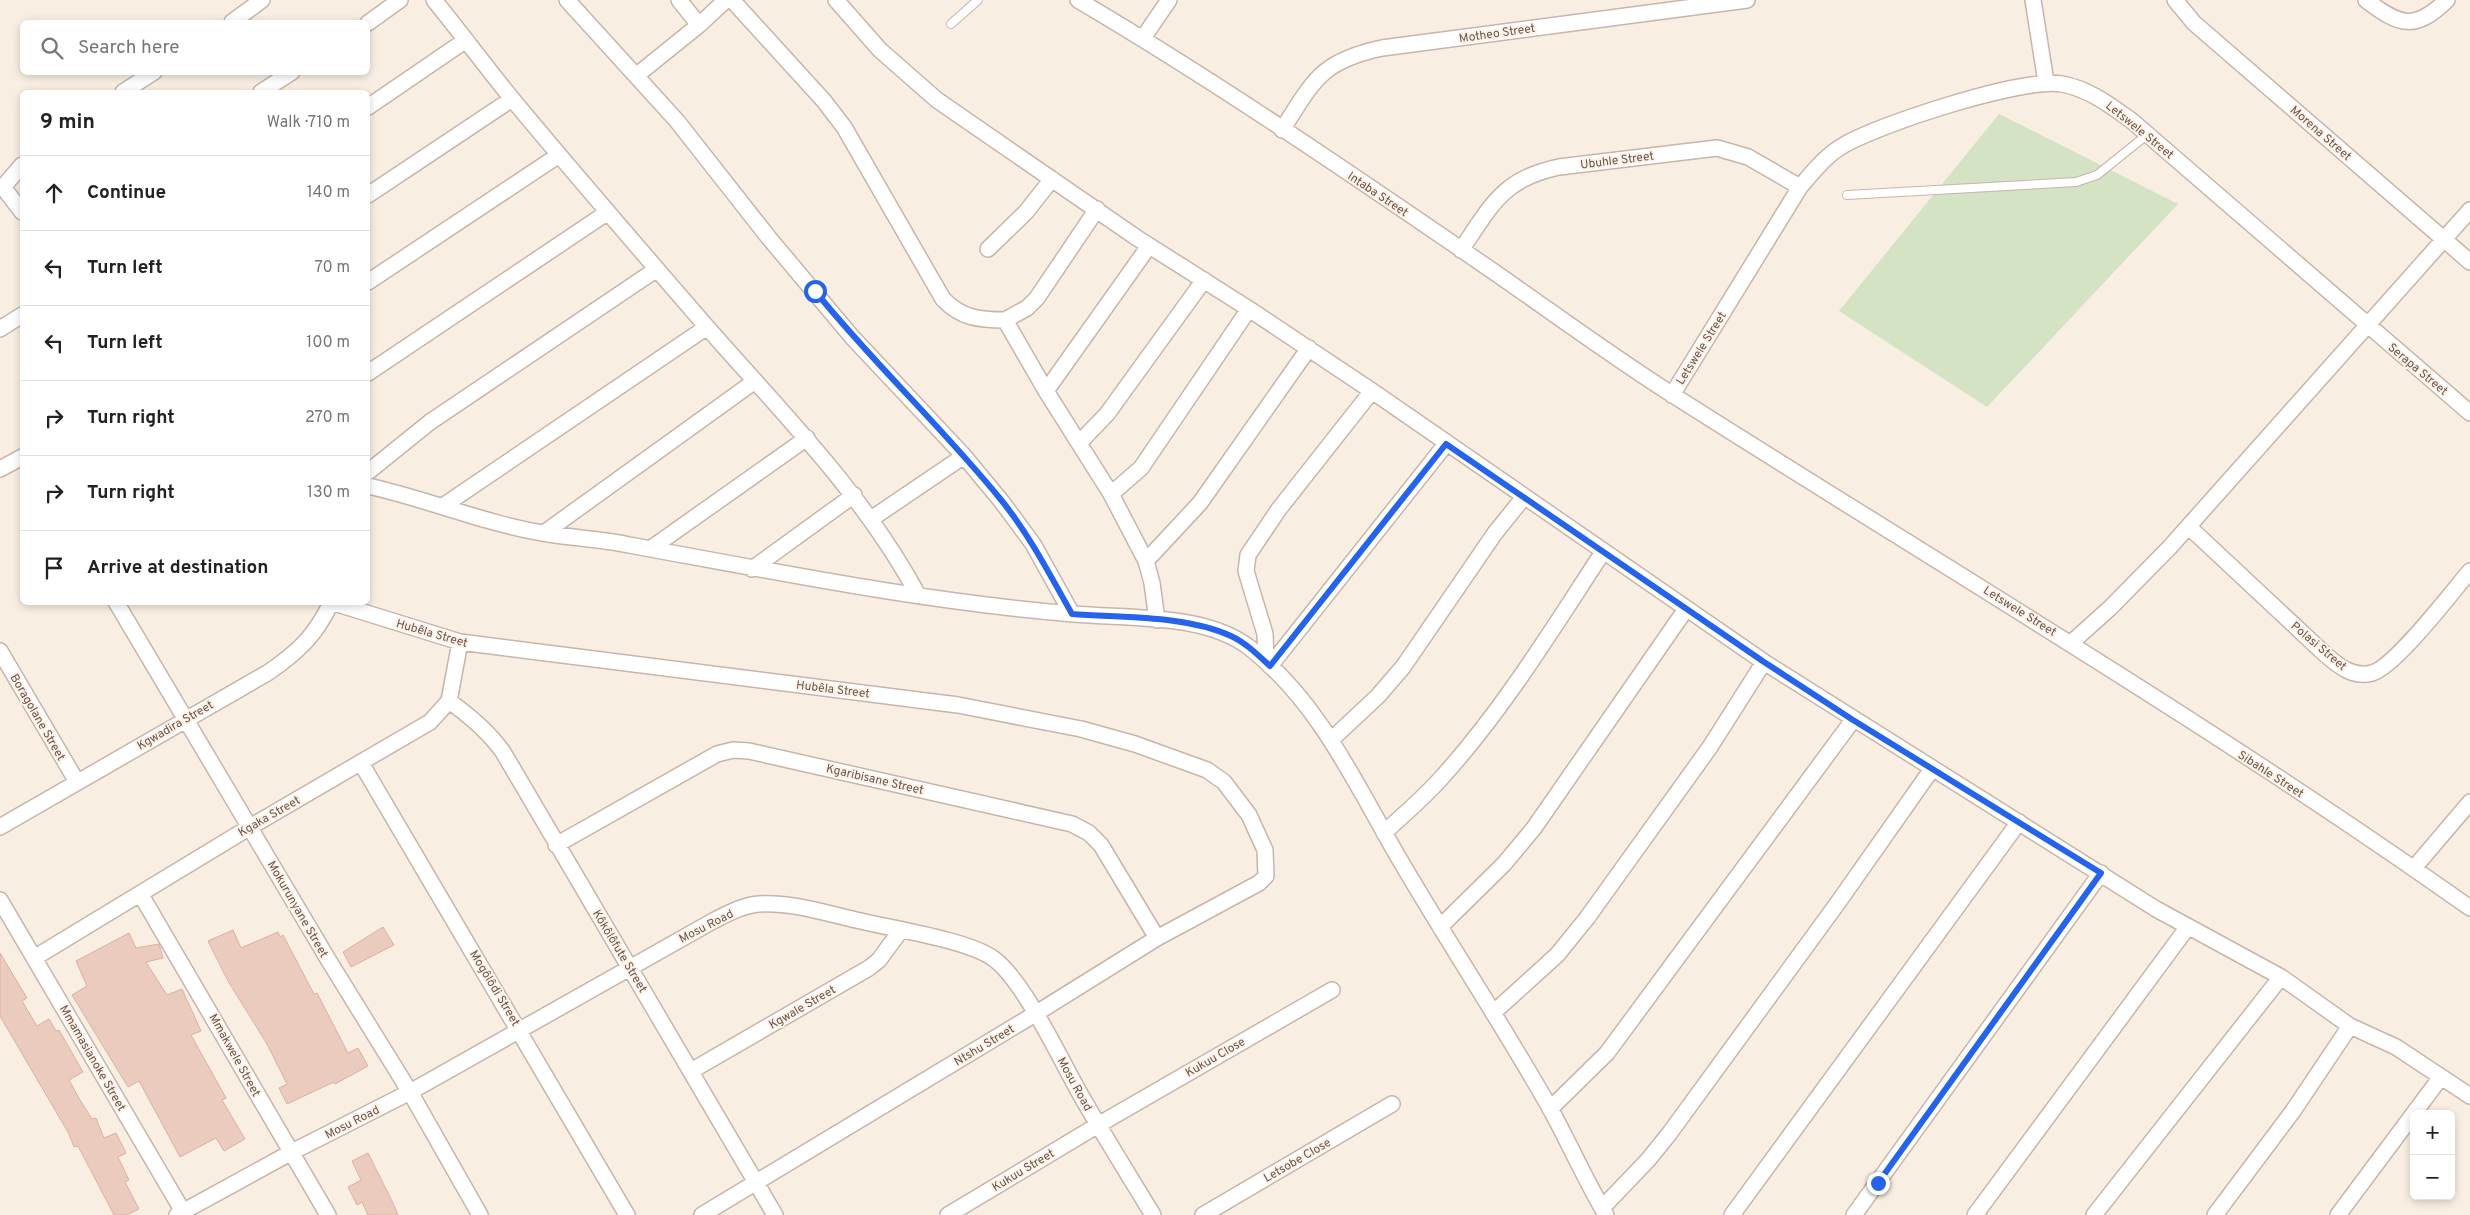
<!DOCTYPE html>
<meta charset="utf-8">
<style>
:root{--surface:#fff;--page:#f2f2f2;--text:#222;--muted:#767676;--line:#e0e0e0}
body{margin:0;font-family:Overpass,sans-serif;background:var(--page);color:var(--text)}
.controls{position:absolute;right:15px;bottom:15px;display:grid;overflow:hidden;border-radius:8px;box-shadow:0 2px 8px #0003}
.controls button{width:45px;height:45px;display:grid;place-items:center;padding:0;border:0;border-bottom:1px solid var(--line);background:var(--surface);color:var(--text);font:25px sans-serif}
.stop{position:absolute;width:15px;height:15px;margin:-11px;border:4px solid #2563eb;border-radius:50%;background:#fff}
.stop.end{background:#2563eb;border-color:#fff;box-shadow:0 1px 5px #0008}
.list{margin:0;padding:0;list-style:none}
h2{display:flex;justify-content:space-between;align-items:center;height:65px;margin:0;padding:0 20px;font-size:21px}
h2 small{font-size:16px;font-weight:400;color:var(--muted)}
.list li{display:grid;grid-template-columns:32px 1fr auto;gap:15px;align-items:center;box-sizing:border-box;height:75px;padding:0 20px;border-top:1px solid var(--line)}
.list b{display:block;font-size:19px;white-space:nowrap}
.list em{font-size:16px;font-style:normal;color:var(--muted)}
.icon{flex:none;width:28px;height:28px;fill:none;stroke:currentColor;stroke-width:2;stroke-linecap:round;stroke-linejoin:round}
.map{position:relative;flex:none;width:2470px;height:1215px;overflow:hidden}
.search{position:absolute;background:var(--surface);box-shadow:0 2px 8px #0003;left:20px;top:20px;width:350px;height:55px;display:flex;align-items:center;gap:12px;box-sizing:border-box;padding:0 18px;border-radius:8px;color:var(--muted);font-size:19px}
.panel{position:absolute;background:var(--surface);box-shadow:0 2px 8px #0003;left:20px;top:90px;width:350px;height:515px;border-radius:8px}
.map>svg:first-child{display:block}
</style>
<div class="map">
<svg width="2470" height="1215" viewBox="0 0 2470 1215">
<rect width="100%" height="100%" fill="#f8eee2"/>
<path fill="#d3e3c3" d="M1999,114L2178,204L1987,407L1839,311Z"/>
<path fill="#eacbbe" stroke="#dab1a1" d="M383,927L394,945L351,967L343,952Z
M233,930L241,948L278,932L280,937L283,935L314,994L317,993L348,1053L358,1048L368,1066L335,1084L334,1082L287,1104L279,1088L287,1084L267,1044L228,981L208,941Z
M129,933L136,948L159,944L163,958L146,962L167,995L182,989L201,1031L191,1035L226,1098L222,1100L245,1139L224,1151L216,1138L180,1157L139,1081L128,1087L72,995L87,986L76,961Z
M0,953L27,998L22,1001L37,1026L49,1019L56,1031L59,1030L83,1072L69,1080L80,1100L92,1119L96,1118L104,1138L116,1133L126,1153L118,1157L129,1180L125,1182L139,1209L127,1215H114L78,1146L74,1147L69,1134L0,1016Z
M368,1153L393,1203L398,1215H368L362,1202L357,1205L348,1187L361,1180L352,1161Z"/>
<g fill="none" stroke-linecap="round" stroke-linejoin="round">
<defs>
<path id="service" d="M951,24L978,0
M1847,195L2076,182L2097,175L2148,134"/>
<path id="minor" d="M434,0C461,33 486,67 513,100C576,176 641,251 706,326C782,413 863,493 918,595
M567,0L677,121L769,238L852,337L964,456L1002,502L1033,544L1072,614
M679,0L699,25
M732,0L824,101L844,127L943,299C961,318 979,320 1005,320L1046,391L1111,494L1146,561
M836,0L880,50L937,100L1137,238L1249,309L1372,391L1764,662L2156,909L2281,977L2350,1026L2396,1047L2470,1096
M1078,0C1217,82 1351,174 1484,265C1548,309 1611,356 1676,397C1942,566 2213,726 2470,908
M2033,0L2046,82
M2175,0L2194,23L2470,262
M2366,0C2400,26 2415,31 2447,0
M232,22L262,0
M368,23L400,0
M1143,38L1169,0
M637,75L699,25L726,0
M123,92L154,72
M261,92L292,72
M368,107L466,40
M1282,130C1314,80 1321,61 1382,48L1747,0
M22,165L3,187L22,212
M368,195L512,99
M988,249L1026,212L1052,179
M1461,250C1492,205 1502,179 1559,167L1717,148L1748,157L1800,187
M368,282L559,155
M1005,320L1027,308L1037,298L1097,209
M0,329L22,315
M368,373L608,212
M1046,391L1149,246
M1672,395L1800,187C1813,172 1826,155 1844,145C1880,124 2023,77 2062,84C2089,89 2110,105 2132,121L2470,413
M1080,442L1107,414L1204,280
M0,469L22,457
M368,472L430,422L657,269
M368,486C427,499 483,523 543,533C572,538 601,539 629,545C777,572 924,602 1074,614C1129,619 1205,613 1250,648C1320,703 1356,785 1400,860C1449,944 1503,1025 1551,1110C1570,1145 1586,1181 1606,1215
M1111,494L1141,468L1249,309
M443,506L707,327
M871,519L964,456
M2189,527L2327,656C2340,667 2354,678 2372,673C2395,667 2452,592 2470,571
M544,533L755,381
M650,549L807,438
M752,569L854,495
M116,602L329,961L410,1092L480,1215
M331,602L460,642L958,705L1081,729L1135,744L1207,770L1224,782L1249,815L1265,850L1266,876L1259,883L1157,938L1035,1014L702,1215
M1157,620L1152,583L1146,561L1200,503L1309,348
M2071,643L2110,608L2170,547L2470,210
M0,651L77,782
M1266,662L1265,634L1246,571L1248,555L1279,509L1372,391
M1270,666L1446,444
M449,701C470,716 488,731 503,752L775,1215
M1331,740L1378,696L1403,667L1495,533L1524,497
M361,763L627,1215
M0,827L269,672C299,651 315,636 331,603
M1384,833C1404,814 1426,796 1444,775C1505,707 1553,628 1603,552
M556,845L717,754L733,750L749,751L1072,824L1089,833L1101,845L1157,938
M2414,868L2470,802
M141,895L328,1215
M0,900L185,1215
M1440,927L1504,864L1534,828L1686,609
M34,958L250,827L430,722L449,701L460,642
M1493,1013L1557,955L1587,918L1710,747L1764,662
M691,1071L869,968L879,960L901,930
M1550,1109L1607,1053L1853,720
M1602,1208L1648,1160L1669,1134L1837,904L1932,769
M177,1215L290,1153L410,1092L713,921C727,914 743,905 759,904C791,902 825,913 856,920C889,928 969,940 994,959C1023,980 1060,1058 1079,1092C1103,1134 1128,1174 1153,1215
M948,1215L1098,1125L1332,990
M1203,1215L1392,1104
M1732,1215L2019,822
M1854,1215L2101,873
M1975,1215L2187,928
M2094,1215L2281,977
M2215,1215L2293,1111L2350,1026
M2338,1215L2441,1077"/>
</defs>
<use href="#service" stroke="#c7b5ab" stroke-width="10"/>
<use href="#minor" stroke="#c7b5ab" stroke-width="18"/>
<use href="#service" stroke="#fff" stroke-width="8"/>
<use href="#minor" stroke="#fff" stroke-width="15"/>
</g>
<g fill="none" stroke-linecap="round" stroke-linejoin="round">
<path stroke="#2563eb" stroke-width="6" d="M815,291C874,364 943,428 1002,501C1030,536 1050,575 1072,614C1121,618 1186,615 1231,636C1246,643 1258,655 1270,666L1446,444L1764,662L1853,720L2101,873L1878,1183"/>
</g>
<g text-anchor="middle" stroke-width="4" stroke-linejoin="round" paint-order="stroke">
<g font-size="12" fill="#6c554c" stroke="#fcf2e8">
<text transform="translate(1497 33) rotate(-8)" y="4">Motheo Street</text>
<text transform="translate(2140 130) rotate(39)" y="4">Letswele Street</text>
<text transform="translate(2321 133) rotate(41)" y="4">Morena Street</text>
<text transform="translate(1617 160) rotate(-7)" y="4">Ubuhle Street</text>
<text transform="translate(1378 194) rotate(34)" y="4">Intaba Street</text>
<text transform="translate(1701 348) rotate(-58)" y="4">Letswele Street</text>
<text transform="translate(2418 369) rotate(40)" y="4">Serapa Street</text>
<text transform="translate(2020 611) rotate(32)" y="4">Letswele Street</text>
<text transform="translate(432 633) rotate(16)" y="4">Hubêla Street</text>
<text transform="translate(2319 646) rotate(40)" y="4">Polasi Street</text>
<text transform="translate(833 689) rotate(7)" y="4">Hubêla Street</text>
<text transform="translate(38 717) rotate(60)" y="4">Boragolane Street</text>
<text transform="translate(175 725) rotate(-30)" y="4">Kgwadira Street</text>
<text transform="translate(2271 774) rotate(33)" y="4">Sibahle Street</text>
<text transform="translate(875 779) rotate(13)" y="4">Kgaribisane Street</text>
<text transform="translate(269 816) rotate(-30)" y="4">Kgaka Street</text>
<text transform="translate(298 909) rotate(60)" y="4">Mokurunyane Street</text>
<text transform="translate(706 926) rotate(-27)" y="4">Mosu Road</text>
<text transform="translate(620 951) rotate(59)" y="4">Kôkôlôfute Street</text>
<text transform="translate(495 988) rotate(59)" y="4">Mogôlôdi Street</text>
<text transform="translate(802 1007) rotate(-30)" y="4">Kgwale Street</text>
<text transform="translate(984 1045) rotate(-31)" y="4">Ntshu Street</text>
<text transform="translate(235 1055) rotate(61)" y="4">Mmakwele Street</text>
<text transform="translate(1215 1057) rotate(-30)" y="4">Kukuu Close</text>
<text transform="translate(93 1058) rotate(60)" y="4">Mmamasianoke Street</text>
<text transform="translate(1075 1084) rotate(61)" y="4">Mosu Road</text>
<text transform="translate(352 1122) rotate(-27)" y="4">Mosu Road</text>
<text transform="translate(1297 1160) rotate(-30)" y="4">Letsobe Close</text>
<text transform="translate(1023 1170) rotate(-31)" y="4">Kukuu Street</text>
</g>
</g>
</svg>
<div class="controls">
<button>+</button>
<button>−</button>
</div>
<div class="stop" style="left:815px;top:291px"></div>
<div class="stop end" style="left:1878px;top:1183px"></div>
<div class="search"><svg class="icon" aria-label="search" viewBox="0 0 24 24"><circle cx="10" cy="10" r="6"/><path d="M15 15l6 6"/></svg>Search here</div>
<section class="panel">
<h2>9 min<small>Walk · 710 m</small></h2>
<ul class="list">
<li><svg class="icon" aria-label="ahead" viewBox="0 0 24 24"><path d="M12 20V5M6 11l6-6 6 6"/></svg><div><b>Continue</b></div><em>140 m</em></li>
<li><svg class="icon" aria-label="left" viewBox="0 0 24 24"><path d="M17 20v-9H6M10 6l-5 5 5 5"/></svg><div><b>Turn left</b></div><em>70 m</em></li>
<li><svg class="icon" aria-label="left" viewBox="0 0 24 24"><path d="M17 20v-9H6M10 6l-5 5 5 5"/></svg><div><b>Turn left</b></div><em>100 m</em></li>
<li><svg class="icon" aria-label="right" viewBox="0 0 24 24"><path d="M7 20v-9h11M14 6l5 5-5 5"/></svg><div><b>Turn right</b></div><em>270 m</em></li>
<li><svg class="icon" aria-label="right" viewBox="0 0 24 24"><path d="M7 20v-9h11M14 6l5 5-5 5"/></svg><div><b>Turn right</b></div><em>130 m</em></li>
<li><svg class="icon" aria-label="arrive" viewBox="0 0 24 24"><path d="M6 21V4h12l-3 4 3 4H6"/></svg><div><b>Arrive at destination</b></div></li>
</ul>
</section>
</div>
